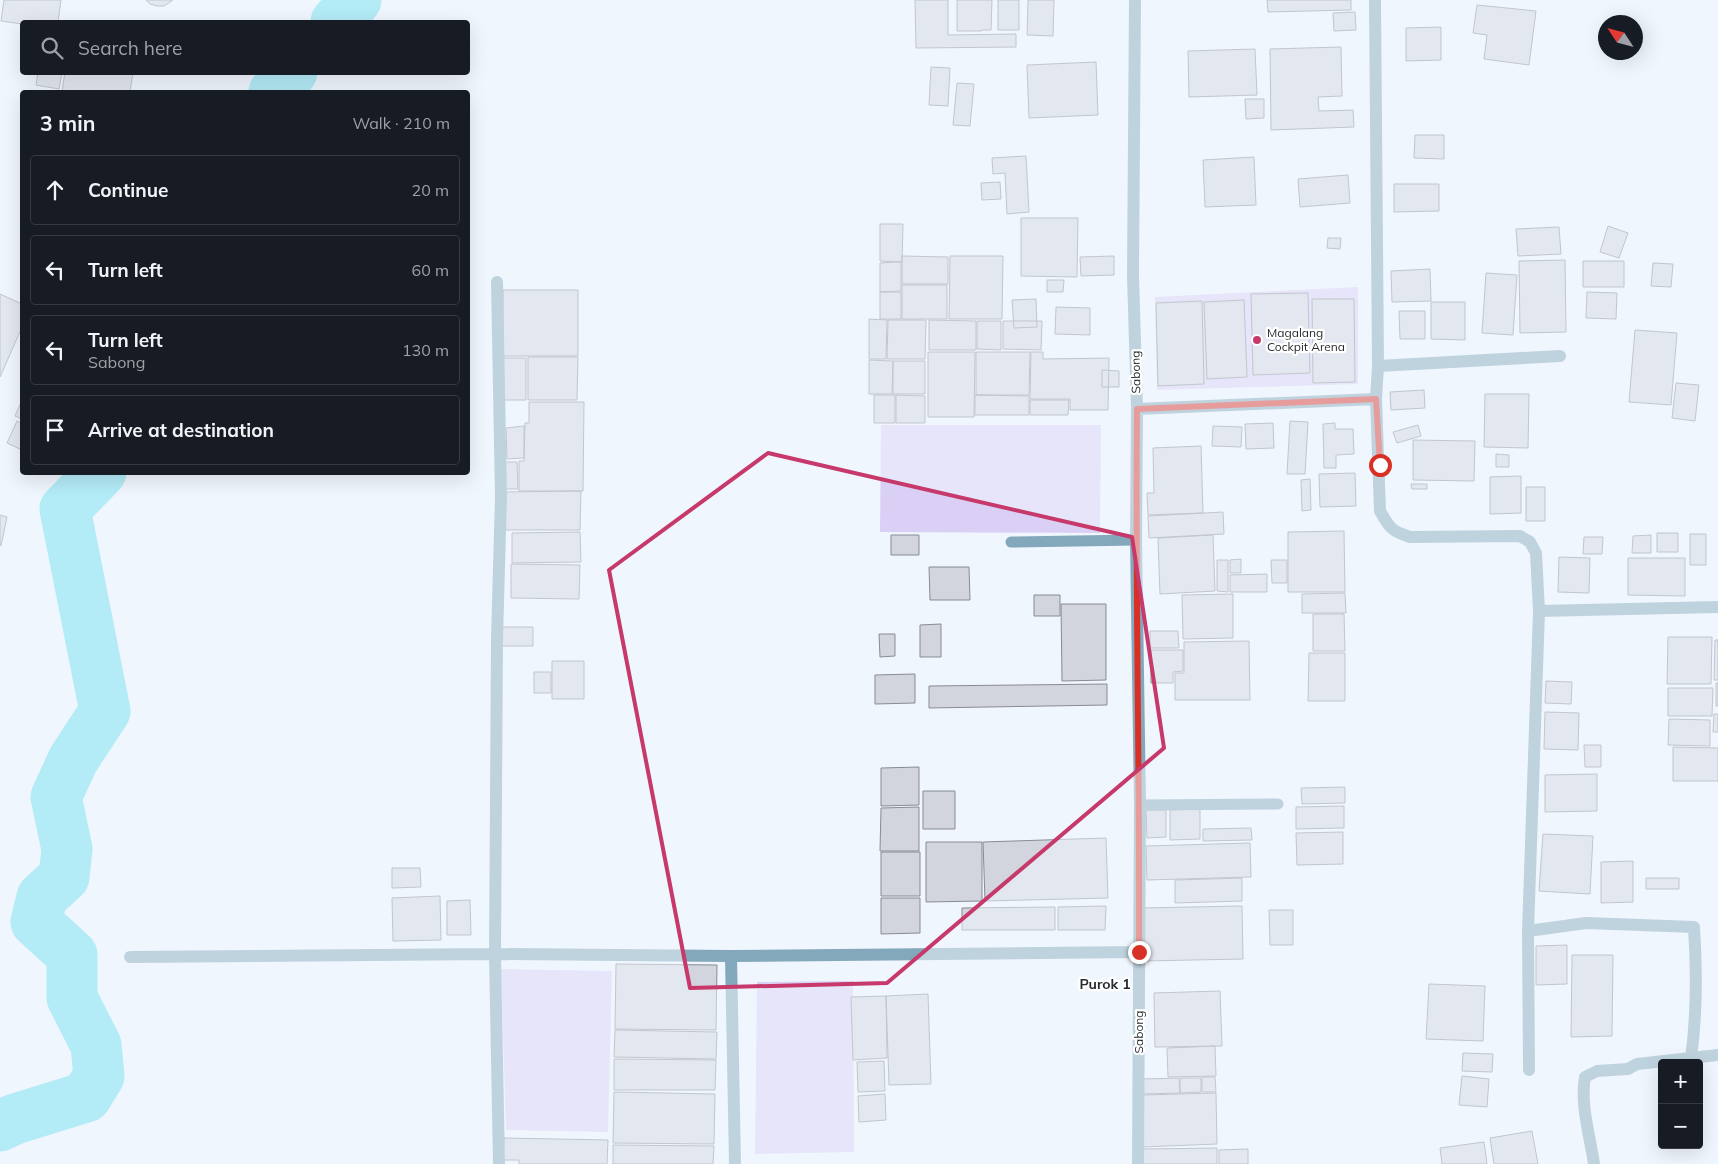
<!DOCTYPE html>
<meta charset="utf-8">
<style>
:root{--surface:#171b24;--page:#242831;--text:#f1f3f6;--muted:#9ea1a6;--line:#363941}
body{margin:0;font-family:Mulish,sans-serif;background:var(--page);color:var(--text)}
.controls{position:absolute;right:15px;bottom:15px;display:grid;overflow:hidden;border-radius:5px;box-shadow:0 5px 20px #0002}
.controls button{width:45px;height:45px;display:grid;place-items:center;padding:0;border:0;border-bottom:1px solid var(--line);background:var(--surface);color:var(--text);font:25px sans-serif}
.compass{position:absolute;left:1598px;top:15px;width:45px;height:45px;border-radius:50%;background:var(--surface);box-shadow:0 5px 20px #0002;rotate:306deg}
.stop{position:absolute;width:15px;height:15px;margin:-11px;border:4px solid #d93025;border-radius:50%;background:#fff}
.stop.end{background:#d93025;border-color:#fff;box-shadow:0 1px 5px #0008}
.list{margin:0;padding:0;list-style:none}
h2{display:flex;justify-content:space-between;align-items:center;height:65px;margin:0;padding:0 20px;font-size:21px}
h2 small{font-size:16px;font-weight:400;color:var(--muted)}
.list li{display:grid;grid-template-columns:32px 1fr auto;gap:15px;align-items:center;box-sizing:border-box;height:70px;margin:0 10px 10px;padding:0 10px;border:1px solid var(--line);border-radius:5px}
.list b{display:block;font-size:19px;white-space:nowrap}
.list p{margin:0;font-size:16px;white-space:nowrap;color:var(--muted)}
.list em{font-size:16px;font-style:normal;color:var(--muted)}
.icon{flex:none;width:28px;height:28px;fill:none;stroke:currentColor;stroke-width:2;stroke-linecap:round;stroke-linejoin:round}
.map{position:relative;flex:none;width:1718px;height:1164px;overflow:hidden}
.search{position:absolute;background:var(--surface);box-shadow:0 5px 20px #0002;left:20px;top:20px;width:450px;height:55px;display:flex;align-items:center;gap:12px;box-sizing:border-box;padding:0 18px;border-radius:5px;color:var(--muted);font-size:19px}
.panel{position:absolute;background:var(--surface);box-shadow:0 5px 20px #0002;left:20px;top:90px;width:450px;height:385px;border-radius:5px}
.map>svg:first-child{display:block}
</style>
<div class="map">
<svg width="1718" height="1164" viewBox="0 0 1718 1164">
<rect width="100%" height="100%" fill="#f0f6fe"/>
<path fill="#dad0f6" d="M1358,287V384L1157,390L1155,297Z
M881,425H1101L1100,533L880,532Z
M501,969L612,971L608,1132L506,1130Z
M853,981L854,1152L755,1154L757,982Z"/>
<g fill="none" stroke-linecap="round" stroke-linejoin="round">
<path stroke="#69ddee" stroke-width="51" d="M336,22L356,0
M274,92L292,72
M0,1126L15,1119L86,1097L99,1076L96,1045L72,998V955L36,922L42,897L64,877L67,849L56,797L73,760L105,711L65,509L101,472"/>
</g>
<path fill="#d3d5de" stroke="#898b93" d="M4,0H61L58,22H22V24L1,21Z
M146,0H173L164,6H157L150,4Z
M915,0H948V35L1016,34V47L916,48Z
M957,0H992L991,30H982V31H957Z
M998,0H1019V30H998Z
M1028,0H1054L1053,36L1027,35Z
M1267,0H1351V10L1268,12Z
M1477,5L1536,11L1529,65L1484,59L1487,35L1473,33Z
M1355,12L1356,30L1334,31L1333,13Z
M1441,27V60L1406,61V28Z
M1341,47L1342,96L1318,97L1319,111L1353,110L1354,127L1271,130L1270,49Z
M1255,49L1257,95L1189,97L1188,51Z
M1096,62L1098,115L1029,118L1027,65Z
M931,67L950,68L948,106L929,105Z
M38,72H62L59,89L36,85Z
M65,72H133L130,92H62Z
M957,83L974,84L970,126L953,125Z
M1245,99H1264V118L1246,119Z
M1415,135H1444V159L1414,158Z
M1026,156L1029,212L1007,214L1005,173L993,174L992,158Z
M1254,157L1256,205L1205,207L1203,160Z
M1348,175L1350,203L1300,207L1298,179Z
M1000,182L1001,199L982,200L981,183Z
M1394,184H1439V211L1394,212Z
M1021,218H1078L1077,277L1021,276Z
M880,224H903L902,262L880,261Z
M1608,226L1628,233L1619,258L1600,252Z
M1559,227L1561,254L1518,256L1516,229Z
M1328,238H1341L1340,249L1327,248Z
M902,256L948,257V284H902Z
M950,256H1003L1002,319H949Z
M1114,256V275L1081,276L1080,257Z
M1565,260L1566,332L1520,333L1519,261Z
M1583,261H1624V287H1583Z
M893,262H901V291L880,292V263Z
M1653,263L1673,264L1671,287L1651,286Z
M1430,269L1431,301L1392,302L1391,271Z
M1486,273L1517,275L1513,335L1482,333Z
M1047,280H1064L1063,292H1047Z
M902,285H947V319H902Z
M503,290H578V356H503Z
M880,292H901V319H880Z
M1587,292L1617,293L1616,319L1586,318Z
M1308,293L1310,373L1253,375L1251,294Z
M0,294L22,304V327L0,377Z
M1036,299L1037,327L1014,328L1012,300Z
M1312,299H1354L1355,382L1313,383Z
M1244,300L1247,377L1207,379L1204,302Z
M1202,301L1204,384L1158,386L1156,303Z
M1431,302H1465V340L1431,339Z
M1056,307L1090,308V335L1055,334Z
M1399,311H1425V339H1400Z
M869,319L887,320L886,359H869Z
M888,320H926L925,359H887Z
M929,320L976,321V350H929Z
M977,321H1001V350L977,349Z
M1003,321H1042L1041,350L1003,349Z
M1635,330L1677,333L1671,405L1629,402Z
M928,352H975L974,417H928Z
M976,352H1030L1029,395H976Z
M1031,352H1043V359L1109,358L1108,410H1070V399H1030Z
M528,357H578L577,400H528Z
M503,358H526V400H503Z
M869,360L893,361L892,394H869Z
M893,361H925V394H893Z
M1102,370L1119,371V387H1102Z
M1676,383L1699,385L1695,421L1672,418Z
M1424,390L1425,408L1391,410L1390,392Z
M1485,394H1529L1528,448L1484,447Z
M874,395H895V423H874Z
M896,395L925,396V423H896Z
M975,395L1029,396V415H975Z
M22,400V419L15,416Z
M1030,400H1069L1068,415H1030Z
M529,402H584L583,491H519V461H524L525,423H529Z
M17,421L22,424V450L7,443Z
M1290,421L1308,422L1305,474H1287Z
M1273,423L1274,448L1246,449L1245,424Z
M1335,423V429H1353L1354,454L1336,455V468H1324L1323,424Z
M1418,425L1421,436L1397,443L1393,432Z
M524,426V458L507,459L506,428Z
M1213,426L1242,427L1241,447L1212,446Z
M1413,440L1475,441L1474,481L1413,480Z
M1201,446L1203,513L1148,515L1147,493H1154L1153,448Z
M1496,454L1509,455V467H1496Z
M504,462H517L518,489H505Z
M1355,473L1356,506L1320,507L1319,474Z
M1521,476V513L1490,514V477Z
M1310,479L1311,510L1302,511L1301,480Z
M1411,484H1427V489H1412Z
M1526,487H1545V521H1526Z
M581,491L580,530H504V492Z
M1223,512L1224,534L1149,538L1148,516Z
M0,515L7,517L1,546L0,545Z
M1344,531L1345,592H1288V532Z
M580,532L581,562L512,563V533Z
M1657,533H1678V552H1657Z
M1690,534H1706V565H1690Z
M891,535H919V555H891Z
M1213,535L1215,591L1160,594L1158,538Z
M1651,535V553H1632L1633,536Z
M1584,537H1603L1602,554H1583Z
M1559,557L1590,558L1589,593L1558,592Z
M1628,558H1685V596L1628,595Z
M1241,559V573H1230V560Z
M1217,560H1228V592L1217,591Z
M1271,560H1287V583H1272Z
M511,564L580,565L579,599L511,598Z
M929,567H969L970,600H930Z
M1267,574V592H1230V575Z
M1345,593L1346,613H1302V594Z
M1233,594V638L1183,639L1182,595Z
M1034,595H1060V616H1034Z
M1061,604H1106V680L1062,681Z
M1313,614H1344L1345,651H1313Z
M941,624V657H920V625Z
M500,627H533V646H500Z
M1150,631H1178L1179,648H1150Z
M879,634H895V656L880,657Z
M1668,637H1712L1711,684H1667Z
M1715,640H1718V680H1714Z
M1249,641L1250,700H1175V673H1184V642Z
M1151,650H1183V671L1173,672V683H1151Z
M1309,653H1345V701H1308Z
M552,661H584V699H552Z
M534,672H551V693H534Z
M915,674V703L875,704V675Z
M1546,681L1572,682L1571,704L1545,703Z
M1716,683H1718V706H1716Z
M1107,684V705L929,708V686Z
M1668,688H1713L1712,716H1668Z
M1545,712L1579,713L1578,750L1544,749Z
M1714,714H1718V732H1713Z
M1669,719L1710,720V746L1668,745Z
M1584,745H1601V767H1585Z
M1673,747L1718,748V781H1673Z
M919,767V805L881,806V768Z
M1597,774V811L1545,812V775Z
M1345,787V803L1302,804L1301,788Z
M923,791H955V829H923Z
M1344,806V828L1296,829V807Z
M919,807V851H880L881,808Z
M1200,809V839L1170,840V810Z
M1146,810H1166V837L1147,838Z
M1251,828L1252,840L1203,841V829Z
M1343,832V864L1297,865L1296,833Z
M1543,834L1593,836L1590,894L1539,891Z
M1106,838L1108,898L985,901L983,842Z
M926,842H982V901L926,902Z
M1250,843L1251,877L1147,880L1146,846Z
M881,852H920V896H881Z
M1633,861V902L1601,903V862Z
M392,868H420L421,887L392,888Z
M1242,878V901L1175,903V880Z
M1646,878H1679V889H1646Z
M440,896L441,940L393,941L392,898Z
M881,898H920V933L881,934Z
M470,900L471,935H447V901Z
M1106,906L1105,930H1058V907Z
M1242,906L1243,959L1143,961L1141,908Z
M1055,907V930H962V908Z
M1269,910H1293V945H1270Z
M1567,945V984L1536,985V946Z
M1572,955H1613L1612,1036L1571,1037Z
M616,964L717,965L716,1030L615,1029Z
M1429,984L1485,986L1483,1041L1426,1039Z
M1220,991L1222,1046L1155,1047L1154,993Z
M928,994L931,1084L889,1085L886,996Z
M886,996L887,1058L853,1060L851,997Z
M615,1030L717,1032L716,1059L614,1057Z
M1215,1046L1216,1076L1168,1077L1167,1048Z
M1463,1053L1493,1054L1492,1072L1462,1071Z
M614,1059L716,1060L715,1090H614Z
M884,1061L885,1091L858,1092L857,1062Z
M1462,1076L1489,1079L1487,1107L1459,1105Z
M1202,1077H1215L1216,1092H1202Z
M1179,1078L1180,1093L1142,1094V1079Z
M1180,1078H1201V1092L1180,1093Z
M614,1092L715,1094L714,1144L613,1143Z
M1216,1093L1217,1144L1143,1147L1142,1095Z
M885,1094L886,1120L859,1122L858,1096Z
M1532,1131L1538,1164H1494L1490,1138Z
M504,1138L608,1140L607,1164H519V1160H503Z
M1484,1142L1487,1164H1442L1440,1148Z
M613,1145L714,1146L713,1164H613Z
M1217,1148V1164H1143V1149Z
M1248,1149V1164H1219V1150Z"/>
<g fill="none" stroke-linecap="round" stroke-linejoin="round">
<path stroke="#84a8bb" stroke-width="11" d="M1011,542L1136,540
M1140,805L1278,804"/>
<path stroke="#84a8bb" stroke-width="12" d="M1135,0L1133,276L1137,409L1136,540L1140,805L1138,1164
M1375,0L1378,366L1376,399L1380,511C1390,529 1392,531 1410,537L1520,536L1530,542L1536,553L1539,611L1528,931L1586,923L1694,927C1697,972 1697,1014 1691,1058L1718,1055
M497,282L501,497L497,638L495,954L499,1164
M1378,366L1560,356
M1137,409L1376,399
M1539,611L1718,607
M1528,931L1529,1070
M731,956L735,1164
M130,957L495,954L731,956L1139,952
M1594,1164C1590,1136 1580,1105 1585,1077L1597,1071L1628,1069L1637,1064L1691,1058"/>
</g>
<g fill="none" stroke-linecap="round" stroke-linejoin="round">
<path stroke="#d93025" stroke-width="6" d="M1139,952C1140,771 1135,590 1137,409L1376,399L1380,465"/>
</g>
<path d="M0 0H1718V1164H0ZM768,453L1132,537L1164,748L887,983L690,988L609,570Z" fill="#f0f6fe" fill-opacity=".55" fill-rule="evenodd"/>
<path fill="none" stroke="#c6396a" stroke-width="4" stroke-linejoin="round" d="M768,453L1132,537L1164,748L887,983L690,988L609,570Z"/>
<circle fill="#c6396a" stroke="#fff" stroke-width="2" cx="1257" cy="340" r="5"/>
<g text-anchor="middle" stroke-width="4.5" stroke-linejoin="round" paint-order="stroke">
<g font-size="12" fill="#272a2c" stroke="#fff" text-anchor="start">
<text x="1267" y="337">Magalang<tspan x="1267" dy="14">Cockpit Arena</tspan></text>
</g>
<g font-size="12" fill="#272a2c" stroke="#fff">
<text transform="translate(1136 372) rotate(-91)" y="4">Sabong</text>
<text transform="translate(1139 1032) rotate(-90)" y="4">Sabong</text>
</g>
<g font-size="14" font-weight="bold" fill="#272a2c" stroke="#fff">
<text x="1105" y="989">Purok 1</text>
</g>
</g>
</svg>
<div class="controls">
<button>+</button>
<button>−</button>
</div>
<svg class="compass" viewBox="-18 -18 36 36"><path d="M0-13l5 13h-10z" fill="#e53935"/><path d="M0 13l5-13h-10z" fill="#9ea1a6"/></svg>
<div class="stop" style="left:1380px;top:465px"></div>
<div class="stop end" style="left:1139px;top:952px"></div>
<div class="search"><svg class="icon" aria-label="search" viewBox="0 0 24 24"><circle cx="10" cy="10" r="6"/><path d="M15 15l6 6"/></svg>Search here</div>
<section class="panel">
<h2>3 min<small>Walk · 210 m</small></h2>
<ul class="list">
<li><svg class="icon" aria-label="ahead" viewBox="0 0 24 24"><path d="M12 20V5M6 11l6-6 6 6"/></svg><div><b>Continue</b></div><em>20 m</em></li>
<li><svg class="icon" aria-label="left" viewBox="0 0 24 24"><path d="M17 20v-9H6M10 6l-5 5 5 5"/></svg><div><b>Turn left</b></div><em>60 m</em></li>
<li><svg class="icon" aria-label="left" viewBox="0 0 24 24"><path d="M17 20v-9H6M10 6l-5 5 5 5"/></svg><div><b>Turn left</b><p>Sabong</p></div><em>130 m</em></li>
<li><svg class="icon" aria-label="arrive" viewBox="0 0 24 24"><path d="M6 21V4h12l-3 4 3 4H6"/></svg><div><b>Arrive at destination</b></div></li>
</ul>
</section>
</div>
